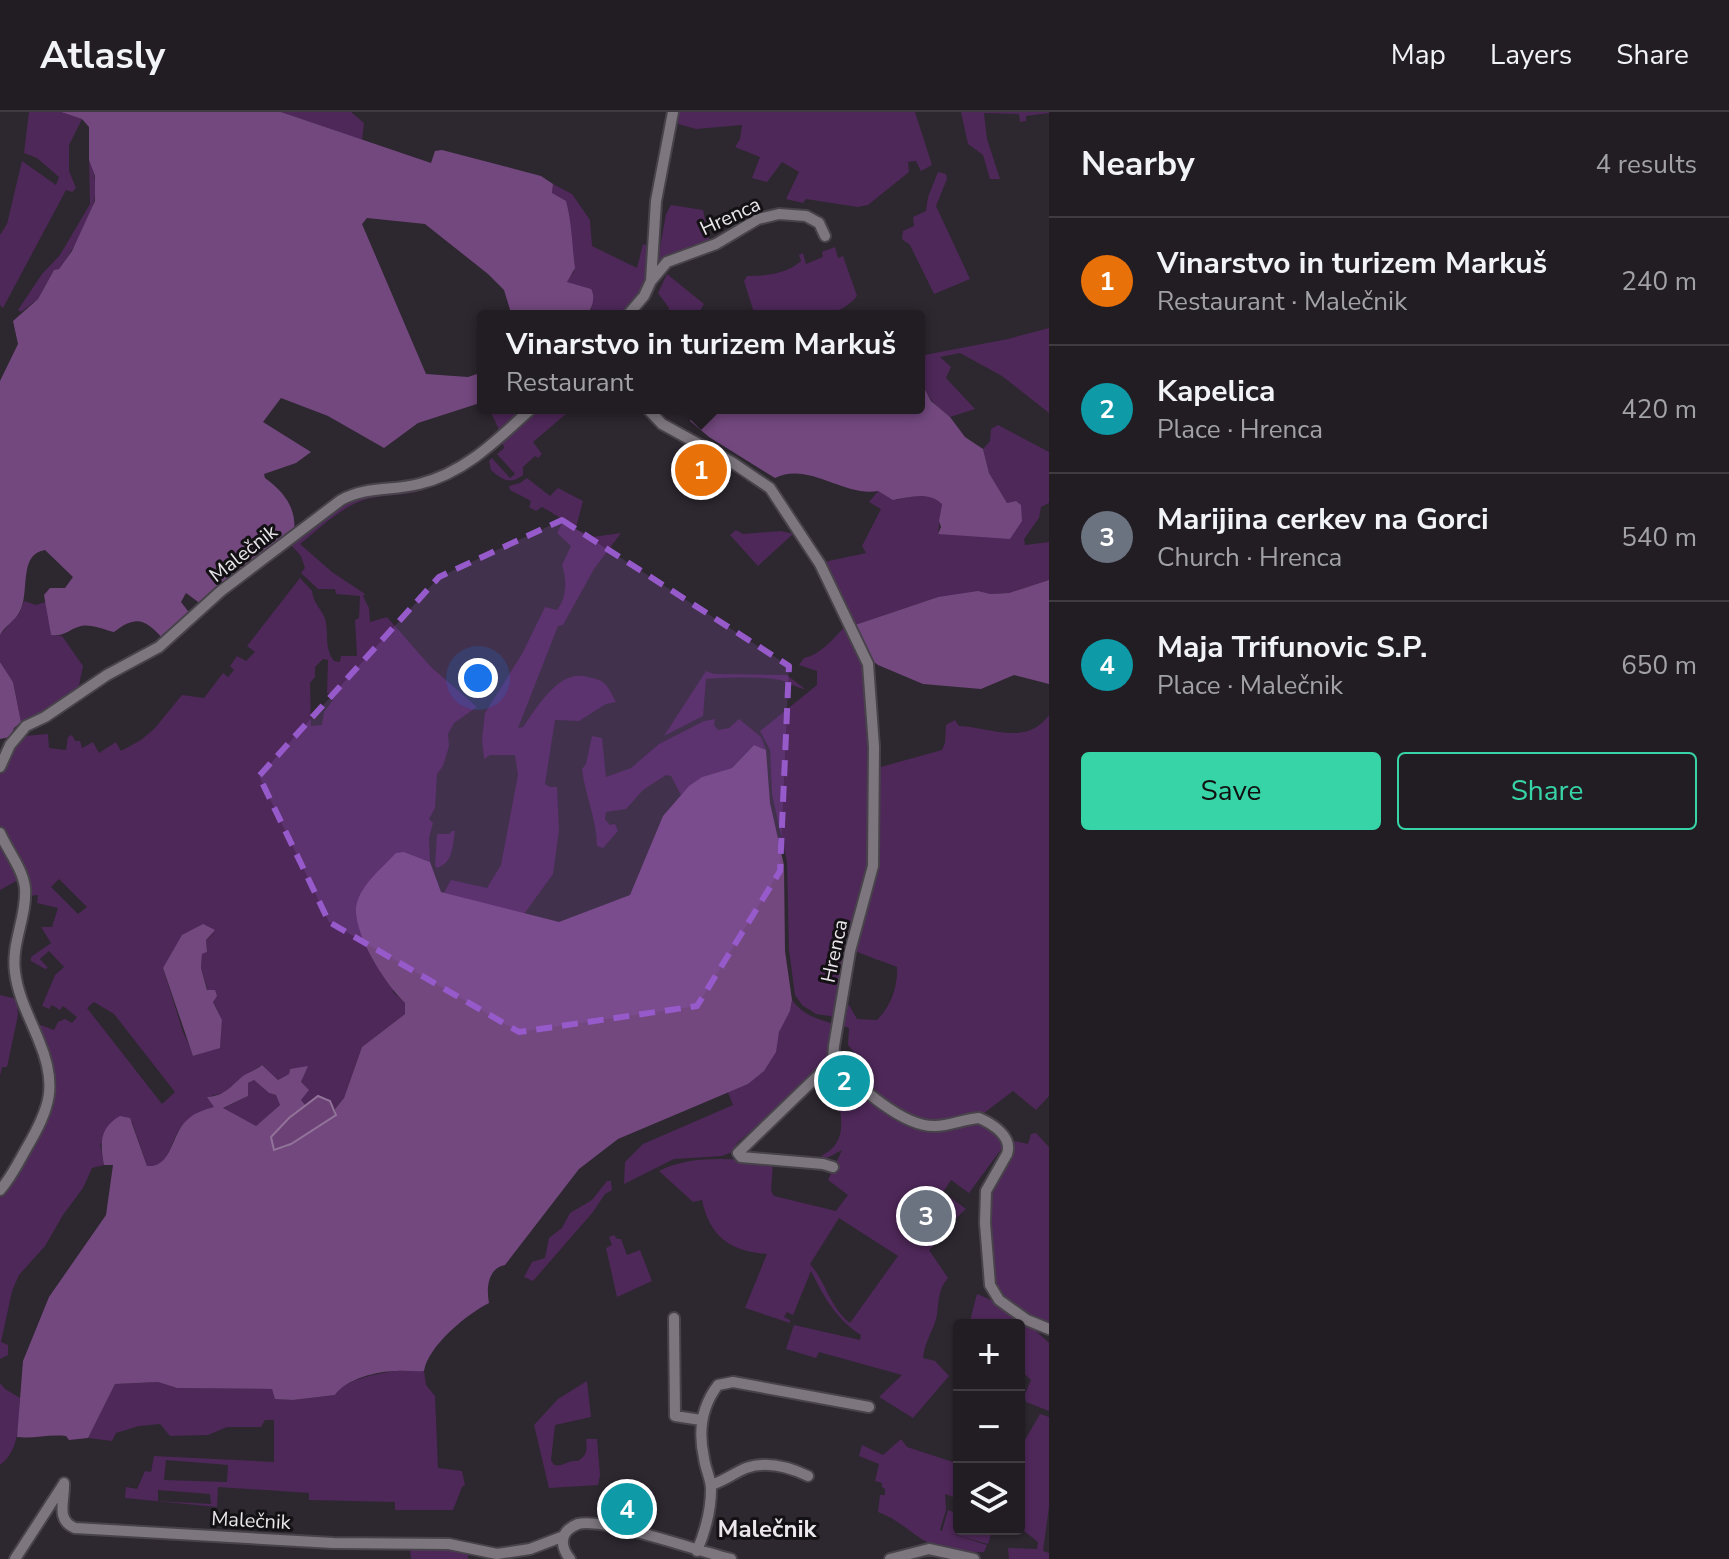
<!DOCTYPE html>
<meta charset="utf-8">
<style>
:root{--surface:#221d23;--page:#2a262b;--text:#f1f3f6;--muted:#a2a2a6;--line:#3f3b41;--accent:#36d4a7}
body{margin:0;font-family:"Nunito Sans",sans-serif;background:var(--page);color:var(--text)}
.controls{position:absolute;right:24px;bottom:24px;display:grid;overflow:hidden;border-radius:8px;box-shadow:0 2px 6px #0004}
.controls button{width:72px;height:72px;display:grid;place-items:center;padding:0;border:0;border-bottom:2px solid var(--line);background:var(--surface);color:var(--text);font:40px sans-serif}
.you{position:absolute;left:478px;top:566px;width:28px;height:28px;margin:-20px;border:6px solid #fff;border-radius:50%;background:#1a73e8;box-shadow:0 0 0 12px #1a73e833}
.badge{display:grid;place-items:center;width:52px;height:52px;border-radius:50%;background:var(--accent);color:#fff;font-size:26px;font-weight:700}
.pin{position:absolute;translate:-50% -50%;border:4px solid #fff;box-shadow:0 2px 8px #0006}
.popup{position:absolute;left:477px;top:198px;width:448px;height:104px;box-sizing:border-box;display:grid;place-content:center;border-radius:8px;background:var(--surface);filter:drop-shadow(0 2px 6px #0005);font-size:26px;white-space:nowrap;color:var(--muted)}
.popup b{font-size:30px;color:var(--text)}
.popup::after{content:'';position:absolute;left:50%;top:100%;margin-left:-16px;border:16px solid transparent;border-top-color:var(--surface)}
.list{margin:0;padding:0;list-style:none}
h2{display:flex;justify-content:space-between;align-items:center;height:104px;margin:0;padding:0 32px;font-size:34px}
h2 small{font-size:26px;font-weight:400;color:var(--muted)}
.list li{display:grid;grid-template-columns:52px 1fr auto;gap:24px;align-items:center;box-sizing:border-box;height:128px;padding:0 32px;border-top:2px solid var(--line)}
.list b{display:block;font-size:30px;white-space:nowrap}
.list p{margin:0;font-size:26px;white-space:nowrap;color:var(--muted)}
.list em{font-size:26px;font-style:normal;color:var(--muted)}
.actions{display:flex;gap:16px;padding:24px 32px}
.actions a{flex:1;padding:18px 0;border:2px solid var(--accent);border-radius:8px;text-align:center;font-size:28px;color:var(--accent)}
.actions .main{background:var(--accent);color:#111}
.icon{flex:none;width:44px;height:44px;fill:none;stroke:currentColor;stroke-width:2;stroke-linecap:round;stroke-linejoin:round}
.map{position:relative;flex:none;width:1049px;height:1447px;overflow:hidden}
header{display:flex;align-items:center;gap:48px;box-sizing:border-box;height:112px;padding:0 40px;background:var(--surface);border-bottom:2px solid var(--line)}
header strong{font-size:38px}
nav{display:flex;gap:44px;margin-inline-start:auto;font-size:28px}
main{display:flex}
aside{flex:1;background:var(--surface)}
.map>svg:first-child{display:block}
</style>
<header>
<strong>Atlasly</strong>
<nav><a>Map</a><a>Layers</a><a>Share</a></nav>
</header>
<main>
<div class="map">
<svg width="1049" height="1447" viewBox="0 0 1049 1447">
<rect width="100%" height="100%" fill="#2d272f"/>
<path fill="#4e2859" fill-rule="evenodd" d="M29,0H61L82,7L69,33V59L76,76L72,80L66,78L3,196L0,193V123L7,112L22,49L56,73L59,65L37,46L24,41Z
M281,0H351L364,11L362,28Z
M678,0H915L932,53L921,59L916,49L908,50L909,60L868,93L858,95L806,87L803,91L786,87L799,60L782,50L767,70L752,66L760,45L735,35L740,27L742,13L696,17L675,11Z
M954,0H1049V1L1026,4V9L1020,10L1019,2L984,1L987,27L1000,67H990L983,43L968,32L961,0Z
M89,48C108,86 81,126 59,157L54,158L38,187L21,200L18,198L42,162L60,143L90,92Z
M938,60L946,62L947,67L936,94L970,167L934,182L910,133L902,127L903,119L914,114L913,105L926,99L928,85Z
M553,72L572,82L590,108L592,134L637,156L643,132L651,135L643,179L623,204H607L603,200L602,204H586L591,199L593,180L568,172L567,166L574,160L571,130L552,81Z
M671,93L703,98L710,131L665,148L655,164L656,143L659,141L666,102Z
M835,135L838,146L843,144L857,184C834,213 789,204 755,204L744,169L747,164C765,164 787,162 801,149L799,143L803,141L806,152L823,145L822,140Z
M667,162L704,192L697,204H667L669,196L658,181Z
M1049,216V301L1002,264L960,241L940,245L951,255L946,266L975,297L950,305C927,288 919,273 919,244L1008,227Z
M489,296H527L500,320Z
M536,296H573L533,330L542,342L538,346L535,344L523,355V363C510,373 502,368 491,358L489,349L492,346L510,366L515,362L497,342L504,336L501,325Z
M998,313L1049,340V391L1041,395L1039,406L1024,427L1025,433L1049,430V468L1009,481L938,485L855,513L824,450L866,441L862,434L881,397L869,390L878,379L897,388C912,383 930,381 942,391L938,421L1016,389L1007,391L989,361L983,337L990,329L991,317Z
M527,366L550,384L558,376L583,389L576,415L542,395L536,399L529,395L531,389L510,378L509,374L520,371Z
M422,374L423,378C405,384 386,382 367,387C342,394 320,416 300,432L332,460L365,482L363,484L369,496L370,510L387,505L431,555L477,595L454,611L448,622L449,634L443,654L437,662L435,696L429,707L433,711L429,726L430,750L404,740L393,880L405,891V902L362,935L344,986L335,997L330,989L318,984L305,993L301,988V970L307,955L290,957L289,962L278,968L262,953L244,964L226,980L208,985L215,995C205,999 194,1003 186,1010C169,1022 174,1056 147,1054L132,1010L100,1032L104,1053L92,1056L83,1076L63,1103L45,1134L19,1163L12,1179L1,1230L8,1233V1243L0,1247V1085C13,1076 55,980 54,964C52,944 40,929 35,911L54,918L58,910L65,907L72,911L77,905L63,894L60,898L52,893L49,897L42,894L55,863L64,855L49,839L40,847L48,856L45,857L31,849V845L51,831L41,815H52L58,796L37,791L38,783L29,784L0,715V661L7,643L24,624L48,622L49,636L66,638L68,625L72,623L75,629H80L82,636L93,630L99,641L116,630L121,639L141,628L155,616L182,583L204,586L223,561L228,565L234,558L230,554L237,544L246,549L255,540L247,534L300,466L312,479C313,489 319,495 324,504C330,518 323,535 334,549L340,550L341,544H357L355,508L359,506L360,484L336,482L335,477H318L301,461L305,456L301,444L291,433L357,382ZM323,547L328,548L327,581L331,582L333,588L324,600L322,613L311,614L310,571L315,565V555ZM59,767L87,795L78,802L51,775ZM215,821L206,828L207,840L202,841L201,856L208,879L222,908L220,935L194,944L183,920L163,856ZM94,890L114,902L175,980L162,992L87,896Z
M562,411L593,425L621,421L594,457L563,513L558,514L518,616L523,615C537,595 558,560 583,564C606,569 604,568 616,590L606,592L579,609L555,608L545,672L550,675H557L559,718L553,762L524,802L444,781L451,768L487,776L501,753L518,663L515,643H490L484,647L482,627L485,601L522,542L545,495L557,498C567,485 567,468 562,453L571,434L557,421Z
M736,418L743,422L781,419L793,422L758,454L730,423Z
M24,489L36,493L46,490L51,523L62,524L83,554L78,578L52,597L21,610L13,570L0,550V523L20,500Z
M847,512L865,561L869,606L868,763L836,905L816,902L802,893L795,883L789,838L787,750L772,682L770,638L760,619L817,573V559L799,553L804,546C821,543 836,524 847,512Z
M706,559L714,562L787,563L805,577C796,576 789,570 780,568C757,564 730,565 706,567L703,604L664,624Z
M1049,603V984L1036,998L1013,979L984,1001L935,1011C903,1008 874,980 849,961L861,949L848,933L849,916L841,913L844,890L849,893L857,907L877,908C891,894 898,875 897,855C882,849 868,845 853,838L867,793L877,656L942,638L945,631L946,613L955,608L959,614C990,615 1026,635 1049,603Z
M715,607L714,613L718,618L729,616L739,607L761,625L766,638L754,633L732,656L702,665L681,683L671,664L666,663L643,678L626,697L606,700L605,707L610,713L615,712L618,719L603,736L597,734C597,708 585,683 582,657L586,652L592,624L602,626L606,665L631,656L659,632L704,609Z
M452,719H455C452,734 454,750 437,756L435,753L437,722H449Z
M0,729L20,767L0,778Z
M0,883L17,887L18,903L7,955H2L0,964Z
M792,888C803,903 817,907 834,912L826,950L783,992L738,1030L732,1040L722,1044L674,1047L624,1072L625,1050L643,1032L733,993L728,980L748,972L775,934L781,914L790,899Z
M832,957L916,1013L979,1010L1005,1032L969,1081L951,1068L943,1080L966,1097C952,1108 944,1125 929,1138L948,1166C938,1177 939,1189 937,1203C934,1218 924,1230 923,1246L935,1249L949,1264L913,1306L879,1285L902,1263L819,1240L816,1246L786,1237L794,1213L860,1228L861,1223C836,1207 824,1185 811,1159L793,1203L787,1200L784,1205L790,1208V1211L745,1196L767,1142C731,1139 710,1126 702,1088L693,1090L659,1059C692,1042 737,1047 773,1051L771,1079L774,1084L836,1099L848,1083L828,1068L842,1038L827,1046L821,1044C852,1029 839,1000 836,971L833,969L814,971ZM839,1106L898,1144L850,1211C830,1196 826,1170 810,1152Z
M254,968L269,981L276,983L280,993L256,1014L222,997L248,984V971Z
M1036,1021L1049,1035V1214L1009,1192L994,1176L989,1110L993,1081L1015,1029L1028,1032L1031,1022Z
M607,1069H611L612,1078L605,1082L593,1100L533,1169L524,1165L532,1150L545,1146L549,1126L562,1116L570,1101L592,1088Z
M614,1123L617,1127H621L627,1143L640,1138L652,1169L617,1185L606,1136L612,1133L609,1125Z
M977,1182C1004,1192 1028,1211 1049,1231V1299L1026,1290L1024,1284L1031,1268L1019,1257V1213H969Z
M394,1259H424L426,1273L435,1284L438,1356L462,1359L465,1373L462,1375L453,1398H395V1390L309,1388V1381L218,1375L217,1395L125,1386L126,1375L137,1377L145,1359L151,1360L154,1344L274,1350V1308H265L261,1315H227L208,1323L170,1324L160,1312L139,1314L116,1321L112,1329L88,1326L115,1272L158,1270L177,1276L272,1277L276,1287L293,1288L335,1283C347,1266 374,1263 394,1259ZM166,1348L228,1353L227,1370L164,1368ZM158,1378L210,1382L211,1392L158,1389Z
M587,1269L591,1305L555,1313L551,1348L554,1353C563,1355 569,1347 578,1349C588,1343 587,1337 586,1327H597L600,1363L598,1373L549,1376L534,1313L558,1287Z
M0,1271L5,1277L20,1286C18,1310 21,1337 0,1353Z
M1040,1302L1049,1305V1395L1043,1439L1049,1441V1447H1009L1008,1436L1037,1437L1038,1430L1019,1415V1338Z
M901,1327L907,1335L959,1352V1387L945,1382L946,1398L940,1418L942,1419L948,1398L959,1402V1417H993L988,1432L949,1421L987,1433L984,1440C969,1441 948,1438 933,1433C914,1425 899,1407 878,1400L880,1383H885V1377L882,1375V1371L875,1369L879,1352L859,1344L862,1333L883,1343Z
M441,1436L468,1441V1447H411L410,1437Z"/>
<path fill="#73487f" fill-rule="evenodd" d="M61,0H281L431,51L435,39L442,38L541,64L553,72L552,81L566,89C572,111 572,134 575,156L567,170L591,177C596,184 592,198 586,204H512L504,178L488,162L425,112L367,106L362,112L426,262L468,265L483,260V290L418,311L384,336L328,304L281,286L263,310L311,340L296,351L264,362L265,366C284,380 297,396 294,421L201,492L186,481L181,490L191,503L164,528C146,508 137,502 114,520C104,518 92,512 81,514C69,517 65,525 51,523L44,483L50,476H65L73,465L45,438C18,442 30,480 20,499C15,509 5,514 0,523V269L18,232L13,209L38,187L54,158L59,157L72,139L95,89V64L89,48V15L82,7Z
M919,266L931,289L950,305L965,325L983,337L989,361L1007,391L1016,389L1021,393L1022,409L1010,427L938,422L941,415L939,409L942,392C929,379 909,385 893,388L878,379C844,385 808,349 775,366L709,325L690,309L695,296H919Z
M1049,468V572L1014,563L981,577L923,572L878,553L870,547L855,513L938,485L978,479L990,482L1009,481Z
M0,550L13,570L21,610L14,616L10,625L0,627Z
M754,633L766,638L770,691L784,753L785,839L792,888L790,899L779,920L776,940L764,959L748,972L618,1027L579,1057L505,1153C488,1156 486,1176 489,1191C467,1202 428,1234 424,1259C415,1260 406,1258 397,1259C377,1259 346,1267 335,1283L293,1288L275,1287L272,1277L177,1276L158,1270L115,1272L88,1326L69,1328L66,1324C48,1322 34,1327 17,1325L23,1249L49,1185L106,1103L113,1053H104C100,1032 99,1016 120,1004L130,1006L147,1054C172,1056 171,1023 186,1009C194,1001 203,998 214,995L207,985C225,984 231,974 243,964C249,960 256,958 262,953L278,968L289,962L290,957L308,954L301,970L309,978L301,988L305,993L284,1011L274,1037L286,1035L336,1003L335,997L344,986L362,935L405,902V891C386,873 355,825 356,797C357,776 382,756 396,741L404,740L430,750L441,780L559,810L630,783L663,704L689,674L702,665L732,656ZM254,968L269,981L276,983L280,993L256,1014L223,996L248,984V971Z
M203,812L215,818L206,828L207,840L202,842L201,856L207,878H215L217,884L213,890L222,908L220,936L193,944L163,856L182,823Z"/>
<path fill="#6b4176" stroke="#917299" stroke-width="2" d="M318,984L330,989L336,1003L291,1032L274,1038L271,1025L289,1006Z"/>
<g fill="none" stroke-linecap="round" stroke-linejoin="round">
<defs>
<path id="minor" d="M651,169L667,150L716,132L758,107L779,102L806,104L819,111L825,124
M627,204L644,184L651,169L656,89L673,0
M647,296L662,312L733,351L770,376L820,452L868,552L874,635L873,754L850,839L834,934L833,949C856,971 901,1015 935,1014C950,1014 964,1007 979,1006C993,1012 1013,1025 1007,1042L986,1079L985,1111L990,1173L999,1188L1027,1208L1049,1217
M0,655L10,633L26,614L45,605L107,563L159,535L221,479L341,388C366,374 392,379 419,372C465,361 498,327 532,296
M0,721C8,739 23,757 25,776C27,805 11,831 15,860C18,885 30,906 39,929C58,974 50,996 26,1037C18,1051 11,1066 0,1078
M833,1055L823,1052L741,1045L738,1041L833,949
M674,1206L675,1304L701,1308
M64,1371C65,1388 55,1408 75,1416L333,1431L449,1432L497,1442L530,1437L564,1424
M711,1373C724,1369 734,1361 746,1356C766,1349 789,1355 808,1364
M697,1439C705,1420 711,1397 711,1377C711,1367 705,1356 704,1346C698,1319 701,1295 718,1273L733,1270L869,1295
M15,1447L63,1373
M570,1447C565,1441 561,1432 564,1424C566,1418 573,1414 578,1412C604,1405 700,1440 731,1447
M890,1447L929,1437L974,1447"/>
</defs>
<use href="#minor" stroke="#48434a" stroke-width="14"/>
<use href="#minor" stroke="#7d767f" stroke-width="10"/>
</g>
<path fill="#975aca" fill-opacity="0.2" stroke="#975aca" stroke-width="6" stroke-dasharray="16 10" stroke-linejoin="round" d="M562,408L789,554L780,759L697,894L519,920L329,810L259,664L439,465Z"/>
<g text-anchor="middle" stroke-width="6" stroke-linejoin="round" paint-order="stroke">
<g font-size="20" fill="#eae6eb" stroke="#141115">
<text transform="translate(730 104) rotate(-25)" y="7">Hrenca</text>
<text transform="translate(243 441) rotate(-38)" y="7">Malečnik</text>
<text transform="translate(834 839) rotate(-78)" y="7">Hrenca</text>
<text transform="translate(251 1408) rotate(3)" y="7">Malečnik</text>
</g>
<g font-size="24" font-weight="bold" fill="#eae6eb" stroke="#141115">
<text x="767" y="1425">Malečnik</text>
</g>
</g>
</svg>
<div class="controls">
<button>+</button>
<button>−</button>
<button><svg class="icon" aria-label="layers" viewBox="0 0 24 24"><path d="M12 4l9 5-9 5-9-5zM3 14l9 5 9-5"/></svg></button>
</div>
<div class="you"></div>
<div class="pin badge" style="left:701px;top:358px;background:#e8710a">1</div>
<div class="popup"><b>Vinarstvo in turizem Markuš</b>Restaurant</div>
<div class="pin badge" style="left:844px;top:969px;background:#0f9aa8">2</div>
<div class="pin badge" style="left:926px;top:1104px;background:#6b7280">3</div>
<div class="pin badge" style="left:627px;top:1397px;background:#0f9aa8">4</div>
</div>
<aside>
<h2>Nearby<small>4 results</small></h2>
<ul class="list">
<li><span class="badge" style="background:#e8710a">1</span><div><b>Vinarstvo in turizem Markuš</b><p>Restaurant · Malečnik</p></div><em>240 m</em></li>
<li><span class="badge" style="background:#0f9aa8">2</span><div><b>Kapelica</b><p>Place · Hrenca</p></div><em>420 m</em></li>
<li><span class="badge" style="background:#6b7280">3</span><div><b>Marijina cerkev na Gorci</b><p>Church · Hrenca</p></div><em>540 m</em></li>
<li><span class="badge" style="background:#0f9aa8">4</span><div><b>Maja Trifunovic S.P.</b><p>Place · Malečnik</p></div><em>650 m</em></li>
</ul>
<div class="actions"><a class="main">Save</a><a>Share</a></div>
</aside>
</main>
